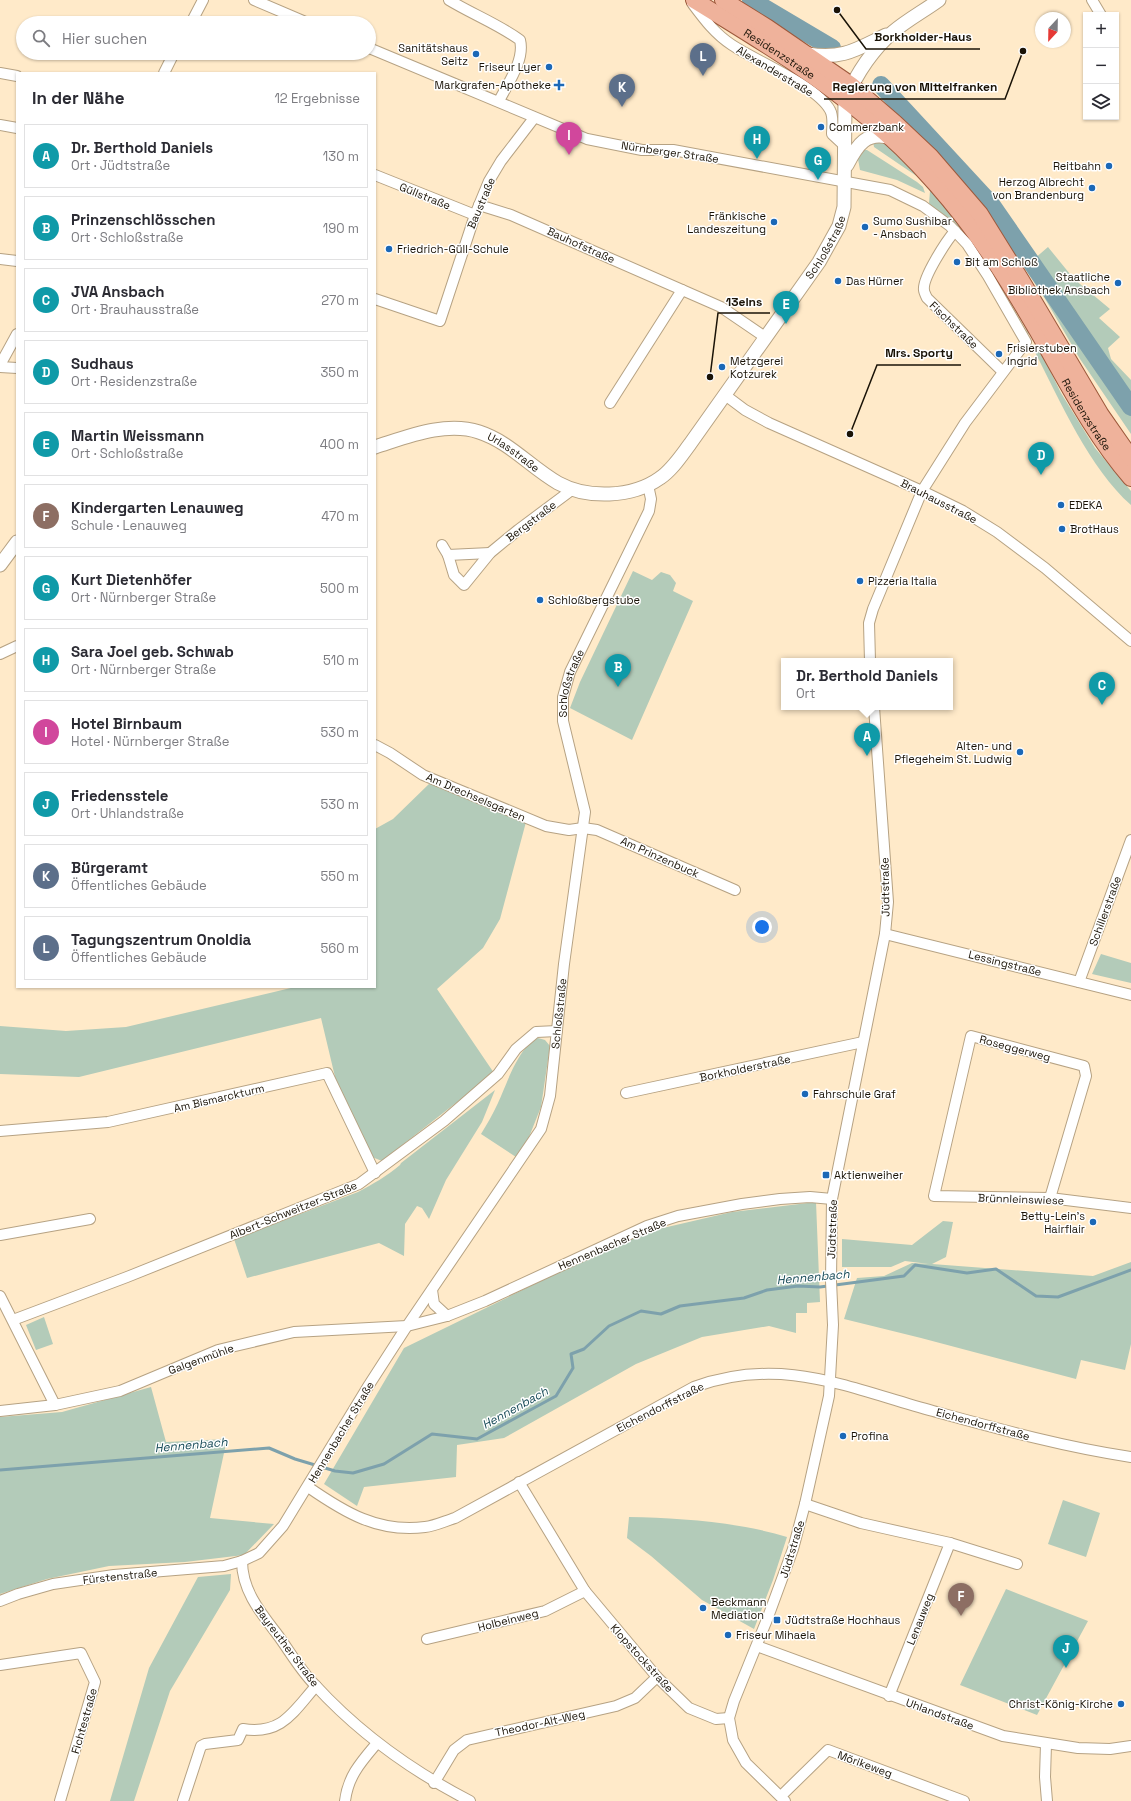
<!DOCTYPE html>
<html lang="de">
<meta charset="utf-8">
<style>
:root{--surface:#fff;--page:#f7f7f7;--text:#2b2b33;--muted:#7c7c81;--line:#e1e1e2;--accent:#1b68b7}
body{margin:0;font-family:"Space Grotesk",sans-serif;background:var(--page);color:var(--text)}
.controls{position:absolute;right:12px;top:12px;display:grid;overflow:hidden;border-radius:0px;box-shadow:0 1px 3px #0004}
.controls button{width:36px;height:36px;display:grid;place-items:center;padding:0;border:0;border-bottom:1px solid var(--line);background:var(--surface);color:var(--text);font:20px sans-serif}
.compass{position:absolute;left:1035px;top:12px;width:36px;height:36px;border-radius:50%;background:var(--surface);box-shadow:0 1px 3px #0004;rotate:202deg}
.you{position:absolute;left:762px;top:927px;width:14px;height:14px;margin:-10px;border:3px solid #fff;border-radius:50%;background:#1a73e8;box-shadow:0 0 0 6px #1a73e833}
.badge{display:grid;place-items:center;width:26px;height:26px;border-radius:50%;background:var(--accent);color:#fff;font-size:13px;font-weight:700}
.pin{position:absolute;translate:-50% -33px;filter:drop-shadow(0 1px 2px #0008)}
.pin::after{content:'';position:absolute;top:21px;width:14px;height:12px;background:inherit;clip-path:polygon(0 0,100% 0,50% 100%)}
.popup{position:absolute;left:781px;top:658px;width:172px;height:52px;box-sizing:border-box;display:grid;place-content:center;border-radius:0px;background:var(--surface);filter:drop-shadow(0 1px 3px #0005);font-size:13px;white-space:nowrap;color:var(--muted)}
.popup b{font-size:15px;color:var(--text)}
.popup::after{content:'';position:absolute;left:50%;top:100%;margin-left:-8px;border:8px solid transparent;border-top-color:var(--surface)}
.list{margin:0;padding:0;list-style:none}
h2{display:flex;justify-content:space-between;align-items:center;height:52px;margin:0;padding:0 16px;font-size:17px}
h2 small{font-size:13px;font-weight:400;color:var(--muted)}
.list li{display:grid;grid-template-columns:26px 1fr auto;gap:12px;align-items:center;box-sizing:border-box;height:64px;margin:0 8px 8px;padding:0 8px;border:1px solid var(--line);border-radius:0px}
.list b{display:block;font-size:15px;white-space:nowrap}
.list p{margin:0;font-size:13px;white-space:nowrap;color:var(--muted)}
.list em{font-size:13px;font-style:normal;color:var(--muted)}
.icon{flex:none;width:22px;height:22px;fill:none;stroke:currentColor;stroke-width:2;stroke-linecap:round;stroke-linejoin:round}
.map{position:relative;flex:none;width:1131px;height:1801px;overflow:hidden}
.search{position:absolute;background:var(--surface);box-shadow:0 1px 3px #0004;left:16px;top:16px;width:360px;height:44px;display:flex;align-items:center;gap:10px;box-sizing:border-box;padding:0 14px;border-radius:22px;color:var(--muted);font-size:15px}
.panel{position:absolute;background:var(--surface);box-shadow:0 1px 3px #0004;left:16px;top:72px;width:360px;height:916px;border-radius:0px}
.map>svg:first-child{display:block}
</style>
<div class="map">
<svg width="1131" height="1801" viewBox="0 0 1131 1801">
<rect width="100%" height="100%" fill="#ffeac9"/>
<path fill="#b3cbb9" d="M873,141L888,143L919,174L977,245L1031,332L1028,334C1023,321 1014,309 1007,297C985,260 967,230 931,206L929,203L930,191L918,177L874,147Z
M863,150H867L917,182L923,187L925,193L897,180L860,170L858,159Z
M1048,247L1074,279L1110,309L1099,318L1120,337L1108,348L1111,359L1131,380V434L1080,359L1026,266Z
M1036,342L1061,393L1095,448L1131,491V505C1090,469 1060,401 1035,352L1034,349Z
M633,571L652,580L661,572L670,575L676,583L673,591L693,601L632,740L570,708L580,682Z
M430,783L526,822L500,919L483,948L437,989L494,1073L382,1161L372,1157L336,1081L321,1018L79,1077L0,1074V1026L66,1031L126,1027L295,987H375V829L393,819Z
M1101,954L1131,963V983L1092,974Z
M538,1038L545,1040L550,1046L541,1107L529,1137L516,1157L481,1134C487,1124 493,1114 498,1103C507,1084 518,1047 538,1038Z
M495,1090L482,1122L446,1180L429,1219L422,1208L417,1206L405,1224L404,1256L379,1243L247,1278L234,1239L358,1192C373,1184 387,1176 400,1165L401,1163Z
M816,1202L820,1302L807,1303V1313H796V1333L769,1326L702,1337L636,1364L504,1438L457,1445L456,1477L364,1487L357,1506L324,1484L404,1348L637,1234L732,1212Z
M943,1221L953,1222L946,1257L932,1264L1093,1276L1131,1262V1344L1125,1370L1081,1360L1076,1379L921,1338L844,1319L857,1278L884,1276L912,1263L929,1264L905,1261L891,1267H842V1239L912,1245Z
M44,1317L53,1344L36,1350L26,1325Z
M151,1387L166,1442L227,1439L210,1518L274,1524L244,1555L185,1562L109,1566L47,1579L0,1594V1417L62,1412Z
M1063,1500L1100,1513L1086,1557L1048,1544Z
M629,1517C680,1518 738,1522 787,1537L773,1580L754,1629L702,1600L651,1556L627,1538Z
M231,1574L230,1590L170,1691L134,1801H110L149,1668L198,1577Z
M1006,1589L1088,1621L1037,1715L960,1685Z"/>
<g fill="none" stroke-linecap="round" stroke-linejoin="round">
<path stroke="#7da1ac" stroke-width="3" d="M0,1470L269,1448L295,1459L335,1471L353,1473L384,1464L432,1434L477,1439L556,1396L573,1368L571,1354L584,1349L609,1326L641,1311L661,1314L680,1306L744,1298L767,1290L798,1286L820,1287L904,1276L915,1265L967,1273L996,1269L1036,1296L1058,1297L1131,1270"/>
<path stroke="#7da1ac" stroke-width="18" d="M751,0L832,48
M881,85L991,204L1131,407"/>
<defs>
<g id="minor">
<path d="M254,0L308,23"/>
<path d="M449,0C472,14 498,24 520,40C525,60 508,83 499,101"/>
<path d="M1092,0L1101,15"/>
<path d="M692,3C704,19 715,34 732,45C756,61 817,86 830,110C834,117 832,127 832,134L846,147"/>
<path d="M191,23L203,0"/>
<path d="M369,48L587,139L642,150H673L890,190L923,206L950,226L967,244L988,276L1026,342L965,423L922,491L873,609L869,623L870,661"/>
<path d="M0,73L17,76"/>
<path d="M164,73L174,53"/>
<path d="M0,125L17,128"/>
<path d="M375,175L475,215"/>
<path d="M479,205L511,215L721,307L765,337"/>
<path d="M955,231C947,240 922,278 924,290C924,292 926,296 927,298L1002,371"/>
<path d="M0,259L17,261"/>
<path d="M375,299L440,321L475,215L489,181L501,161L534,118"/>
<path d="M0,365L17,334"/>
<path d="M0,367L17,368"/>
<path d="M725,395L745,410L769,423L922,491L963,511L997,532L1045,568L1131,641"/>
<path d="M610,403L682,290"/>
<path d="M442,545L448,555L454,575L464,585L490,553L518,530L573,489"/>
<path d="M448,555L490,553"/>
<path d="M0,654L17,646"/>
<path d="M375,745L390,753L423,775L546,826L569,830L583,828L597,830L735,890"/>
<path d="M885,934L1131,995"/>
<path d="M1079,982L1131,840"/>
<path d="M626,1093L863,1042"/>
<path d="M0,1131L108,1122L327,1073L375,1173"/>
<path d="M1050,1198L1086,1076L1084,1066L971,1036L934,1196L1050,1198L1131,1208"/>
<path d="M0,1235L90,1219"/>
<path d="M432,1290L434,1304L447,1316"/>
<path d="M0,1296L55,1405"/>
<path d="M13,1320L127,1277L359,1184L444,1121L498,1074L516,1049L536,1032L557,1031"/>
<path d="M0,1411L55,1405L120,1391L218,1350L294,1332L407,1326L447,1316L485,1301L647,1226L678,1216L742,1204L780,1199L810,1197L832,1199"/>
<path d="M519,1482L585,1591L657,1677L689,1708L716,1719L729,1718"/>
<path d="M308,1487C344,1512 378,1533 425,1527C435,1526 445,1521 455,1518L694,1387C782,1355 848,1388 933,1411C999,1429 1064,1447 1131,1457"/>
<path d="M805,1504L861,1523L950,1543L1017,1564"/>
<path d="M242,1561C242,1590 260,1612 277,1634C289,1650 300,1670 315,1685C359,1733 412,1771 470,1801"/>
<path id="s1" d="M0,1601L18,1594L53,1584L114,1575L224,1566L242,1561L259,1553L283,1526L367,1388L407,1326L541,1129L550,1096L564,964L585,812L563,721V697L570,672L649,511L651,499L648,485"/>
<path d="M427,1639L545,1611L585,1591"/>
<path d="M757,1646L1003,1736L1078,1748L1110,1749L1131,1746"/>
<path d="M0,1665L81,1653L95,1682L60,1801"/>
<path d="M889,1696L950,1543"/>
<path d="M1046,1744L1045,1777L1047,1801"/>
<path d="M434,1783L454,1750L467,1740L616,1706L635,1698L657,1677"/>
<path d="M781,1796L828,1750L964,1801"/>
<path d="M183,1801L201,1746L205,1744L238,1740L243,1729C282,1735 293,1712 316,1686"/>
<path d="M345,1801C348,1776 361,1762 377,1743"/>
<path d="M785,1801L746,1763L733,1740L729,1718L734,1701L768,1617L793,1549L805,1504L829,1396L833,1325L831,1281L832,1199L885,934L888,902L874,707"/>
</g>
<g id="tertiary">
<path d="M808,54C842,60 857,49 886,35"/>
<path d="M847,165C857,145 867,130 891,138"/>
<path id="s2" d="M375,447C407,437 445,421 479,432C510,442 530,467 558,483C587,499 632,498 660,478C672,470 681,456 690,444L819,262L839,226L844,207L845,100C856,75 872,50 893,32C907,20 924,11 939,0"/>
<path d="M0,565L17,542"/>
</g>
<g id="primary">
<path id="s3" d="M694,0C754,37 815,73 869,119C915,156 959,208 992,257C1008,281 1023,306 1037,330C1067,382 1092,433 1131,478"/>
<path d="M723,0L768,28L851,85L895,123L930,156L980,214L1021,280L1101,415L1131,458"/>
</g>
</defs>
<use href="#minor" stroke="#b6a283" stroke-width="12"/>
<use href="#tertiary" stroke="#b6a283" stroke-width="15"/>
<use href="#primary" stroke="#9d593c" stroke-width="18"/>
<use href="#minor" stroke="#fff" stroke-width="10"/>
<use href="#tertiary" stroke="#fff" stroke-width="13"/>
<use href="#primary" stroke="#efb29b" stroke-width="16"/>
</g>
<g fill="#1b68b7" stroke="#fff" stroke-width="1.5">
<circle cx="476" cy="54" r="4"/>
<circle cx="549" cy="67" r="4"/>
<path d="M557 79h4v4h4v4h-4v4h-4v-4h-4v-4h4z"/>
<circle cx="821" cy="127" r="4"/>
<circle cx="1109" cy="166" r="4"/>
<circle cx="1092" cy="188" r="4"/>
<circle cx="774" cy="222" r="4"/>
<circle cx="865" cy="227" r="4"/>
<circle cx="389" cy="249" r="4"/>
<circle cx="957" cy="262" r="4"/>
<circle cx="838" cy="281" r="4"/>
<circle cx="1118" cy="283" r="4"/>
<circle cx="999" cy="354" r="4"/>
<circle cx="722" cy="367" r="4"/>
<circle cx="1061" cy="505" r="4"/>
<circle cx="1062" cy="529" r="4"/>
<circle cx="860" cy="581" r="4"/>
<circle cx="540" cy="600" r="4"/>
<circle cx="1020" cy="752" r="4"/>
<circle cx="805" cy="1094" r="4"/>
<rect x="822" y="1171" width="8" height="8" rx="2"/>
<circle cx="1093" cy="1222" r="4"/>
<circle cx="843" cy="1436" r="4"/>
<circle cx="703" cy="1608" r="4"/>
<rect x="773" y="1616" width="8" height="8" rx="2"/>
<circle cx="728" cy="1635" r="4"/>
<circle cx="1121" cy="1704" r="4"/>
</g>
<g text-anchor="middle" stroke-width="3" stroke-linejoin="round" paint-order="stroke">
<g font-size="11" fill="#1a1307" stroke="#fff" text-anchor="start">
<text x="468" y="52" text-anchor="end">Sanitätshaus<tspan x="468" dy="13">Seitz</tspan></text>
<text x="541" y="71" text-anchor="end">Friseur Lyer</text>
<text x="551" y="89" text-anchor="end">Markgrafen-Apotheke</text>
<text x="829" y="131">Commerzbank</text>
<text x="1101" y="170" text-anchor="end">Reitbahn</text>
<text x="1084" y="186" text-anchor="end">Herzog Albrecht<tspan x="1084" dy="13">von Brandenburg</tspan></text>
<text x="766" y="220" text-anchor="end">Fränkische<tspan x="766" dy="13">Landeszeitung</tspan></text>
<text x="873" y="225">Sumo Sushibar<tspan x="873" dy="13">- Ansbach</tspan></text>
<text x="397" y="253">Friedrich-Güll-Schule</text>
<text x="965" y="266">Bit am Schloß</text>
<text x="1110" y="281" text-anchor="end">Staatliche<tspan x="1110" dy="13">Bibliothek Ansbach</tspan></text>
<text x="846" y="285">Das Hürner</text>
<text x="1007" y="352">Frisierstuben<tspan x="1007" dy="13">Ingrid</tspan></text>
<text x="730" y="365">Metzgerei<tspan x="730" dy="13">Kotzurek</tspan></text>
<text x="1069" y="509">EDEKA</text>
<text x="1070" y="533">BrotHaus</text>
<text x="868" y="585">Pizzeria Italia</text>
<text x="548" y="604">Schloßbergstube</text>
<text x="1012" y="750" text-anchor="end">Alten- und<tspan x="1012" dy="13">Pflegeheim St. Ludwig</tspan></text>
<text x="813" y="1098">Fahrschule Graf</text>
<text x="834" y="1179">Aktienweiher</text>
<text x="1085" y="1220" text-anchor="end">Betty-Lein's<tspan x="1085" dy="13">Hairflair</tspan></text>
<text x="851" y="1440">Profina</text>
<text x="711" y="1606">Beckmann<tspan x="711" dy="13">Mediation</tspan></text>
<text x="785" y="1624">Jüdtstraße Hochhaus</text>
<text x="736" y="1639">Friseur Mihaela</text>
<text x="1113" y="1708" text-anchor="end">Christ-König-Kirche</text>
</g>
<g font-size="11" fill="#1a1307" stroke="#fff">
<text dy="4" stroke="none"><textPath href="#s3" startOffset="101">Residenzstraße</textPath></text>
<text transform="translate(775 71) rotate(31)" y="4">Alexanderstraße</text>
<text transform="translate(670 152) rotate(8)" y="4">Nürnberger Straße</text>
<text transform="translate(425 196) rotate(22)" y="4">Güllstraße</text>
<text transform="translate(481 203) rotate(-67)" y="4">Baustraße</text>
<text transform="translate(581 245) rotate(24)" y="4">Bauhofstraße</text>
<text dy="4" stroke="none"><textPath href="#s2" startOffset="593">Schloßstraße</textPath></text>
<text transform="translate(954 325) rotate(44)" y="4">Fischstraße</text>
<text dy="4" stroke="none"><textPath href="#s3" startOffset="581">Residenzstraße</textPath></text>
<text dy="4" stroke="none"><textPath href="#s2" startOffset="147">Urlasstraße</textPath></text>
<text transform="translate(939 501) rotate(27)" y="4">Brauhausstraße</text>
<text transform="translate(531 521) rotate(-37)" y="4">Bergstraße</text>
<text dy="4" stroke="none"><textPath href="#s1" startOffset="1228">Schloßstraße</textPath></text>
<text transform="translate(476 797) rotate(23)" y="4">Am Drechselsgarten</text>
<text transform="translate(660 857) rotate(24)" y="4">Am Prinzenbuck</text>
<text transform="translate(885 887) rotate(-91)" y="4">Jüdtstraße</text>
<text transform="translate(1105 911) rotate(-70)" y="4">Schillerstraße</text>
<text transform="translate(1005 963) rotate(14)" y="4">Lessingstraße</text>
<text dy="4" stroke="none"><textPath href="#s1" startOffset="892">Schloßstraße</textPath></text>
<text transform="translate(1015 1048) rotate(15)" y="4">Roseggerweg</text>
<text transform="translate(745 1068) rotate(-12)" y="4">Borkholderstraße</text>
<text transform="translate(219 1098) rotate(-13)" y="4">Am Bismarckturm</text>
<text transform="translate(1021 1199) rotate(2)" y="4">Brünnleinswiese</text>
<text transform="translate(293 1210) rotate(-22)" y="4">Albert-Schweitzer-Straße</text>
<text transform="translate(832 1229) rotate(-88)" y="4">Jüdtstraße</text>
<text transform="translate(612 1244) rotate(-23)" y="4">Hennenbacher Straße</text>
<text transform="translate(201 1359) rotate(-20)" y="4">Galgenmühle</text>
<text transform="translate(660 1407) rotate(-27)" y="4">Eichendorffstraße</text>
<text transform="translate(983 1424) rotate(15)" y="4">Eichendorffstraße</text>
<text transform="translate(341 1432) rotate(-59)" y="4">Hennenbacher Straße</text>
<text transform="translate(792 1549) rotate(-73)" y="4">Jüdtstraße</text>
<text transform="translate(120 1576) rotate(-6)" y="4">Fürstenstraße</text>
<text transform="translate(920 1619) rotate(-68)" y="4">Lenauweg</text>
<text transform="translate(508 1620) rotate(-14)" y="4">Holbeinweg</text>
<text transform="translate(287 1646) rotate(53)" y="4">Bayreuther Straße</text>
<text transform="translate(642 1658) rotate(48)" y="4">Klopstockstraße</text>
<text transform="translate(940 1714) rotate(20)" y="4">Uhlandstraße</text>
<text transform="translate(84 1721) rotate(-74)" y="4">Fichtestraße</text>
<text transform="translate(540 1723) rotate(-12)" y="4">Theodor-Alt-Weg</text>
<text transform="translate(865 1764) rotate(20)" y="4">Mörikeweg</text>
</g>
<g font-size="12" font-style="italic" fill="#164a57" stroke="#fff">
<text transform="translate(813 1277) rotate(-5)" y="4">Hennenbach</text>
<text transform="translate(515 1408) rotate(-29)" y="4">Hennenbach</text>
<text transform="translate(191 1445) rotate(-5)" y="4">Hennenbach</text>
</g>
</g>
<path fill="none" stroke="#1a1307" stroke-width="1.5" d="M837 10L866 49H980M1023 51L1005 99H824M710 377L718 313H770M850 434L877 365H961"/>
<g fill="#1a1307" stroke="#fff" stroke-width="1.5">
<circle cx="837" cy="10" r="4"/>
<circle cx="1023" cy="51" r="4"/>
<circle cx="710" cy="377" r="4"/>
<circle cx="850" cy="434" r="4"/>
</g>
<g font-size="12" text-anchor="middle" font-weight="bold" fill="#1a1307" stroke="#fff" stroke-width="3" stroke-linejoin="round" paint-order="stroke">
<text x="923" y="41">Borkholder-Haus</text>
<text x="915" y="91">Regierung von Mittelfranken</text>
<text x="744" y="306">13eins</text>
<text x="919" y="357">Mrs. Sporty</text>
</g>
</svg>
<div class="controls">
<button>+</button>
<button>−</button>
<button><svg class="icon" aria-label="layers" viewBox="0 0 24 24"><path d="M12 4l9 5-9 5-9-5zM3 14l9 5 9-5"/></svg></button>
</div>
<svg class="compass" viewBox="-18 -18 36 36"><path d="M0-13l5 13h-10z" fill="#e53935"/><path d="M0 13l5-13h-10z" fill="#7c7c81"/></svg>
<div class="you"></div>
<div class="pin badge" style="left:867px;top:756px;background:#0f9aa8">A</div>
<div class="popup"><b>Dr. Berthold Daniels</b>Ort</div>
<div class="pin badge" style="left:618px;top:687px;background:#0f9aa8">B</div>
<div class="pin badge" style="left:1102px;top:705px;background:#0f9aa8">C</div>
<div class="pin badge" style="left:1041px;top:475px;background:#0f9aa8">D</div>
<div class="pin badge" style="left:786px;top:324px;background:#0f9aa8">E</div>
<div class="pin badge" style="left:961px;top:1616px;background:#8d6e63">F</div>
<div class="pin badge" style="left:818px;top:180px;background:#0f9aa8">G</div>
<div class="pin badge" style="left:757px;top:159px;background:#0f9aa8">H</div>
<div class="pin badge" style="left:569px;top:155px;background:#d1479c">I</div>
<div class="pin badge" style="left:1066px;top:1668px;background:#0f9aa8">J</div>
<div class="pin badge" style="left:622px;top:107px;background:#5c6f8a">K</div>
<div class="pin badge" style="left:703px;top:76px;background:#5c6f8a">L</div>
<div class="search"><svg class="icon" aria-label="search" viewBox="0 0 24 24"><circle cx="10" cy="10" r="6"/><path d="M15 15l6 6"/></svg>Hier suchen</div>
<section class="panel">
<h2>In der Nähe<small>12 Ergebnisse</small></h2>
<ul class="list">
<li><span class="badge" style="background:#0f9aa8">A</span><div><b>Dr. Berthold Daniels</b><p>Ort · Jüdtstraße</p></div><em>130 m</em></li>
<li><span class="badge" style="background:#0f9aa8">B</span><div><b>Prinzenschlösschen</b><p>Ort · Schloßstraße</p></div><em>190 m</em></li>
<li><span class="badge" style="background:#0f9aa8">C</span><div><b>JVA Ansbach</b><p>Ort · Brauhausstraße</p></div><em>270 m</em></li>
<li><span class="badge" style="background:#0f9aa8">D</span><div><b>Sudhaus</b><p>Ort · Residenzstraße</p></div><em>350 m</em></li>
<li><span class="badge" style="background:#0f9aa8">E</span><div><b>Martin Weissmann</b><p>Ort · Schloßstraße</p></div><em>400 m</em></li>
<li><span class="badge" style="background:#8d6e63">F</span><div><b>Kindergarten Lenauweg</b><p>Schule · Lenauweg</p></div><em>470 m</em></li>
<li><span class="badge" style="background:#0f9aa8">G</span><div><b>Kurt Dietenhöfer</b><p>Ort · Nürnberger Straße</p></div><em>500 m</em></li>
<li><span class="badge" style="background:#0f9aa8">H</span><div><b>Sara Joel geb. Schwab</b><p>Ort · Nürnberger Straße</p></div><em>510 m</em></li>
<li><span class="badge" style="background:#d1479c">I</span><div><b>Hotel Birnbaum</b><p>Hotel · Nürnberger Straße</p></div><em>530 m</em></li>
<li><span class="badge" style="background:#0f9aa8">J</span><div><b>Friedensstele</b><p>Ort · Uhlandstraße</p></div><em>530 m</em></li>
<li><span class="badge" style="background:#5c6f8a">K</span><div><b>Bürgeramt</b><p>Öffentliches Gebäude</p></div><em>550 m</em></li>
<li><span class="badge" style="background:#5c6f8a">L</span><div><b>Tagungszentrum Onoldia</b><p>Öffentliches Gebäude</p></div><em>560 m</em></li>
</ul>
</section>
</div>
